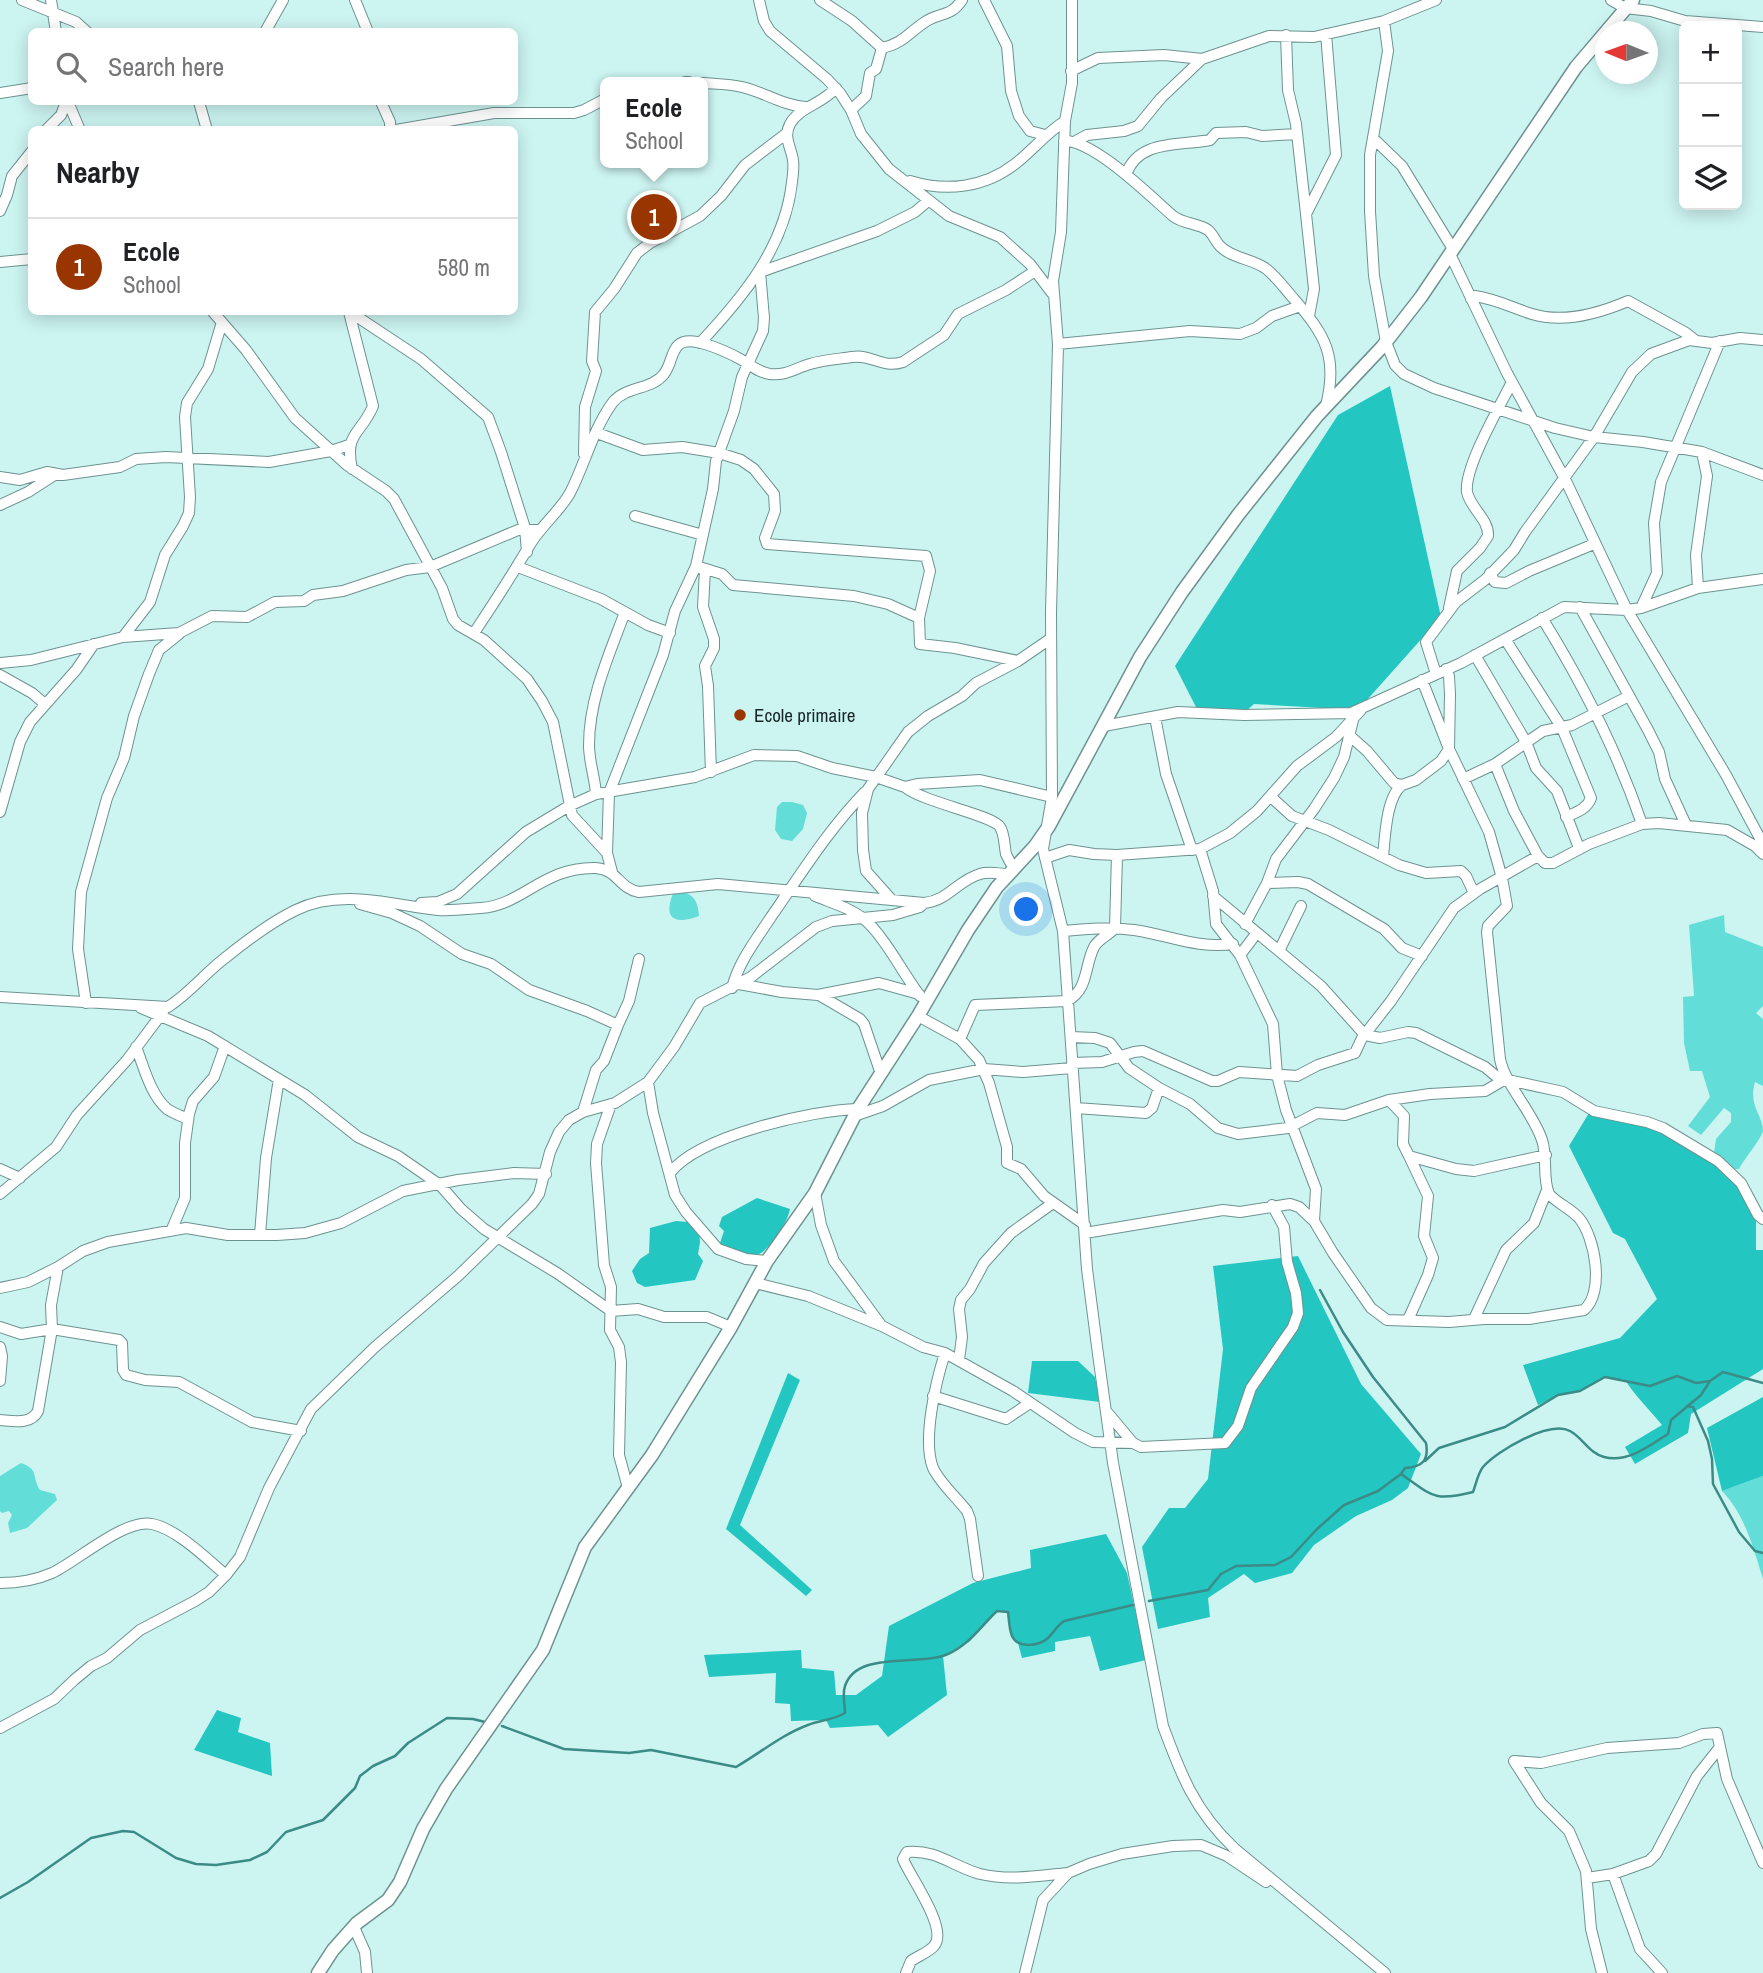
<!DOCTYPE html>
<meta charset="utf-8">
<style>
:root{--surface:#fff;--page:#f2f2f2;--text:#202124;--muted:#757577;--line:#e0e0e0;--accent:#993501}
body{margin:0;font-family:"Archivo Narrow",sans-serif;background:var(--page);color:var(--text)}
.controls{position:absolute;right:21px;top:21px;display:grid;overflow:hidden;border-radius:10px;box-shadow:0 4px 18px #0003}
.controls button{width:63px;height:63px;display:grid;place-items:center;padding:0;border:0;border-bottom:2px solid var(--line);background:var(--surface);color:var(--text);font:35px sans-serif}
.compass{position:absolute;left:1595px;top:21px;width:63px;height:63px;border-radius:50%;background:var(--surface);box-shadow:0 4px 18px #0003;rotate:271deg}
.you{position:absolute;left:1027px;top:910px;width:24px;height:24px;margin:-18px;border:5px solid #fff;border-radius:50%;background:#1a73e8;box-shadow:0 0 0 10px #1a73e833}
.badge{display:grid;place-items:center;width:46px;height:46px;border-radius:50%;background:var(--accent);color:#fff;font-size:23px;font-weight:700}
.pin{position:absolute;translate:-50% -50%;border:4px solid #fff;box-shadow:0 2px 7px #0006}
.popup{position:absolute;left:600px;top:77px;width:108px;height:91px;box-sizing:border-box;display:grid;place-content:center;border-radius:10px;background:var(--surface);filter:drop-shadow(0 2px 5px #0005);font-size:23px;white-space:nowrap;color:var(--muted)}
.popup b{font-size:26px;color:var(--text)}
.popup::after{content:'';position:absolute;left:50%;top:100%;margin-left:-14px;border:14px solid transparent;border-top-color:var(--surface)}
.list{margin:0;padding:0;list-style:none}
h2{display:flex;justify-content:space-between;align-items:center;height:91px;margin:0;padding:0 28px;font-size:30px}
h2 small{font-size:23px;font-weight:400;color:var(--muted)}
.list li{display:grid;grid-template-columns:46px 1fr auto;gap:21px;align-items:center;box-sizing:border-box;height:98px;padding:0 28px;border-top:2px solid var(--line)}
.list b{display:block;font-size:26px;white-space:nowrap}
.list p{margin:0;font-size:23px;white-space:nowrap;color:var(--muted)}
.list em{font-size:23px;font-style:normal;color:var(--muted)}
.icon{flex:none;width:38px;height:38px;fill:none;stroke:currentColor;stroke-width:2;stroke-linecap:round;stroke-linejoin:round}
.map{position:relative;flex:none;width:1763px;height:1973px;overflow:hidden}
.search{position:absolute;background:var(--surface);box-shadow:0 4px 18px #0003;left:28px;top:28px;width:490px;height:77px;display:flex;align-items:center;gap:18px;box-sizing:border-box;padding:0 24px;border-radius:10px;color:var(--muted);font-size:26px}
.panel{position:absolute;background:var(--surface);box-shadow:0 4px 18px #0003;left:28px;top:126px;width:490px;height:189px;border-radius:10px}
.map>svg:first-child{display:block}
</style>
<div class="map">
<svg width="1763" height="1973" viewBox="0 0 1763 1973">
<rect width="100%" height="100%" fill="#ccf4f1"/>
<path fill="#63ddd7" d="M782,802H792L803,805L807,813L803,829L792,841L781,839L775,830L777,807Z
M675,889C691,893 698,898 699,916C672,926 662,917 675,889Z
M1724,915L1725,932L1763,947V1006L1756,1013L1763,1019V1086L1755,1082C1748,1106 1763,1115 1763,1131C1760,1141 1744,1159 1739,1169H1722L1713,1160L1716,1139L1731,1122V1113L1724,1108L1701,1135L1688,1126L1710,1097L1702,1071H1690L1684,1043L1683,997L1694,996L1689,925Z
M21,1463C40,1470 31,1476 40,1490L55,1494L57,1500L27,1528L10,1533L8,1523L12,1515L9,1511L2,1513L0,1511V1476Z
M1763,1476V1579C1753,1547 1745,1515 1722,1491Z"/>
<path fill="#23c6c0" d="M1390,386L1441,617L1358,710L1254,704L1244,713L1197,709L1175,666L1338,415Z
M1589,1113L1638,1123L1666,1133L1701,1154L1734,1178L1756,1215V1250H1763V1369L1691,1414L1688,1433L1635,1464L1625,1447L1662,1425C1649,1409 1637,1398 1625,1380L1605,1377L1580,1391L1558,1395L1538,1405L1523,1365L1620,1338L1657,1299L1625,1239L1613,1233L1569,1146Z
M757,1198L790,1209C788,1219 783,1226 777,1235C757,1264 750,1259 718,1249L724,1231L719,1226L722,1217Z
M676,1221L688,1222L699,1230L700,1242L698,1254L703,1261L695,1280L645,1287L637,1283L632,1271L640,1259L649,1253L650,1228Z
M1298,1256L1361,1384L1421,1454L1408,1488L1392,1500L1356,1516L1314,1545L1292,1573L1255,1583L1244,1574L1208,1598L1210,1617L1158,1629L1142,1547L1169,1508H1185L1208,1479L1223,1349L1213,1266Z
M1032,1361H1078L1095,1377L1100,1402L1028,1393Z
M788,1373L800,1380L740,1525L812,1590L806,1596L726,1529Z
M1763,1397V1476L1722,1491L1707,1428Z
M1106,1534L1127,1573L1146,1660L1100,1671L1090,1636L1055,1642V1651L1022,1658L1018,1643L1012,1637L1008,1613L997,1611L969,1642L943,1656L947,1695L888,1737L878,1725L830,1728L826,1720L791,1721L790,1704L775,1703L776,1673L709,1677L704,1655L801,1650L802,1668L834,1671L836,1695H856L882,1676L889,1626L973,1583L1031,1568L1030,1550Z
M217,1710L241,1718L238,1732L270,1743L272,1776L194,1750Z"/>
<g fill="none" stroke-linecap="round" stroke-linejoin="round">
<path stroke="#3b8b87" stroke-width="2.5" d="M1320,1290L1343,1332L1373,1377L1426,1443C1429,1460 1423,1467 1405,1468L1401,1474
M1687,1406L1693,1407L1708,1441L1712,1459L1713,1484L1739,1532L1755,1551L1763,1553
M1425,1461L1439,1448L1505,1427L1558,1395L1580,1391L1605,1377L1650,1386L1677,1376L1696,1383L1710,1381
M1149,1601L1208,1590L1221,1574L1236,1566L1275,1565L1291,1557L1317,1529L1344,1505L1378,1491L1401,1474C1433,1496 1433,1502 1473,1492C1476,1484 1478,1473 1483,1467C1497,1451 1549,1420 1570,1431C1582,1437 1590,1454 1604,1457C1628,1463 1649,1446 1668,1434L1671,1420L1701,1395L1710,1381L1723,1372L1763,1383
M502,1726L564,1749L629,1753L651,1750L736,1767C760,1753 783,1734 808,1725C821,1720 833,1720 845,1713C845,1705 842,1694 845,1686C857,1650 918,1667 948,1654C969,1645 981,1626 997,1611L1008,1612C1009,1619 1009,1629 1012,1636C1018,1649 1039,1646 1048,1638C1054,1632 1057,1626 1064,1621L1133,1605
M0,1898L28,1882L91,1838L123,1831L134,1832L176,1858L196,1864L216,1865L250,1860L267,1852L286,1832L323,1820L355,1788L360,1776L373,1766L395,1756L408,1743L447,1718L473,1719L485,1722"/>
<defs>
<path id="minor" d="M22,0L76,22L87,32
M51,0L56,32
M355,0L368,32
M759,0L764,21L770,31L827,79L840,93L851,110L861,134L889,169L949,216L1000,237L1030,264L1052,293
M820,0L852,21L882,48
M984,0L1007,46L1011,91L1019,116L1030,131L1045,135
M1072,0V83L1065,121L1061,232L1053,281L1058,344L1051,612L1052,797L1043,849L1063,931L1087,1269L1098,1354L1113,1463L1163,1726C1181,1775 1195,1811 1234,1848L1385,1973
M1436,0L1384,21L1388,51L1370,155V211L1374,276L1386,342L1395,365L1404,374L1434,388L1555,428L1594,437L1643,442L1702,452L1763,475
M1611,0L1625,8L1651,11L1685,21L1763,27
M265,32L283,0
M1286,35L1288,90L1296,124L1306,214
M1071,71L1098,58L1164,55L1202,59L1269,36L1314,37L1384,21
M685,82H689
M703,83C716,84 730,84 742,87C764,92 784,106 806,107
M0,93L32,88
M68,102L80,130
M199,102L207,130
M381,102L390,122V130
M851,110L866,96L870,73L876,69L882,48C904,43 908,33 925,22C940,12 951,17 962,0
M46,130L61,115L66,102
M396,130L494,113H574L584,110L605,99
M1373,138L1402,166L1453,249
M1064,141C1094,140 1150,196 1173,216C1183,224 1198,223 1208,230C1214,235 1216,243 1221,247C1232,258 1252,259 1265,268C1276,276 1285,289 1294,299C1326,336 1338,357 1326,406
M1076,141L1087,135L1124,131L1138,126L1161,98L1202,59
M1126,175C1138,139 1180,146 1210,140L1216,133L1246,132L1262,136L1297,134
M910,181C946,192 984,188 1015,164C1033,150 1046,133 1065,121
M0,211L7,195L12,176L32,151
M1450,254L1507,373L1565,479L1627,610L1726,775L1763,844
M0,262L32,259
M1471,299L1475,296C1496,299 1513,308 1532,314C1564,324 1600,313 1628,301L1686,333L1696,341
M213,312L246,350L295,418L347,465L386,491L394,499L442,588L453,619L458,625L484,640L505,659L527,679L542,701L553,722L572,815L607,853L612,872
M349,312L373,406C361,435 344,432 352,469
M350,312L421,359L488,417L501,452L525,528L527,552
M1309,316L1314,289L1306,214L1336,155L1326,34
M700,343C743,297 785,247 792,182C793,175 794,167 793,160C791,147 783,137 790,124C799,107 821,105 836,88
M1058,344L1190,331L1240,334L1256,328L1272,316L1300,306
M597,433L643,450L682,447L719,453L741,460L754,469L774,494L775,511L765,538L767,544L926,556L930,571L919,618L920,644L955,648L1018,661
M584,454L585,407L596,371L592,361L595,312L614,289L637,253L650,243L700,216L721,196L745,165L787,133
M0,477L20,480L47,472L63,475L120,467L136,459L166,457L269,462L331,451L349,445
M0,505L28,492L56,474
M635,516L703,535
M696,566L722,574L733,585L854,596L888,604L919,618
M518,567L601,599L648,625L670,633
M705,569L703,607L714,639V648L705,666L708,686L711,772
M1490,573L1495,582L1506,583L1529,571L1594,544
M1698,588L1696,555L1707,476L1702,452
M1580,607L1648,730L1659,752L1665,779L1686,825
M1449,608L1457,571L1480,548L1488,536C1489,519 1470,508 1467,492C1464,467 1500,406 1512,382
M1641,608L1657,573L1654,523L1661,482L1720,341
M1542,618C1583,684 1617,751 1642,824
M474,633C494,603 512,575 531,543C542,525 559,512 570,493C585,464 593,429 613,402C626,386 652,390 664,374C675,360 669,337 697,342C711,345 730,353 742,360C752,366 758,372 770,374C786,376 796,368 810,364C823,360 839,359 852,357C873,354 882,369 903,362L944,335L958,314L1006,290L1035,271
M123,637L150,602L165,555L183,526L189,513L190,497L185,417L187,403L208,369L222,322
M1505,639L1562,728L1591,798C1587,809 1577,812 1566,817
M1475,655L1526,742L1536,768L1557,791L1579,848
M0,663L31,660L123,637L179,633L212,616L247,617L275,602L304,601L313,595L343,591L406,570L430,567L518,530H540
M1436,674L1426,642L1456,602L1486,579L1514,550L1525,532L1594,437L1632,372L1651,354L1689,340L1712,343L1740,338L1763,340
M0,675L32,693L45,704
M1155,717L1166,774L1192,850
M1104,726L1178,712L1244,715L1351,713L1461,663L1564,607L1627,610L1641,608L1698,588L1763,579
M1350,736L1367,751L1394,783L1402,785L1416,780L1441,761L1449,749L1450,694L1449,676L1446,669
M1495,764L1514,811L1538,856
M1463,779L1495,764L1543,731L1572,725L1629,696
M905,787C925,803 993,815 1000,827C1005,835 1004,845 1006,854C1008,859 1011,864 1014,868
M596,794C595,778 589,762 589,745C589,699 609,655 625,612
M1271,797L1292,816L1329,830L1399,865L1426,873L1461,871L1466,876L1474,893
M0,812L20,742L30,722L76,670L94,644
M1200,849L1213,891L1216,924L1240,955L1273,1024L1277,1075L1286,1110L1316,1189L1314,1221L1333,1253L1371,1308L1387,1320L1449,1322L1484,1319H1529L1584,1310C1605,1292 1595,1237 1579,1218C1570,1208 1558,1204 1549,1194C1542,1177 1548,1158 1542,1140C1533,1112 1505,1085 1500,1059L1487,932L1488,926L1507,906L1502,878L1489,832L1449,749L1422,680
M607,853L609,793L663,655L675,611L696,566L713,489L716,461L734,411L742,377L763,331L764,318L760,272L877,231L915,212L928,201
M1383,857C1385,838 1386,797 1402,785
M1045,858L1069,850L1094,854L1117,855L1200,849L1230,833L1257,811L1297,766L1336,737L1361,710
M1267,883L1298,882L1308,884L1384,929L1402,948L1422,956
M815,896C832,903 851,908 865,920C884,936 904,975 920,996
M1213,896L1321,986L1365,1035L1380,1038L1408,1032L1416,1033L1485,1067L1502,1081L1508,1080L1563,1092L1594,1111L1647,1122L1663,1128L1718,1161L1741,1183L1758,1215L1763,1219
M891,899L866,871L863,850L862,813L868,789L908,732L928,716L962,696L976,683L1018,661L1050,639
M421,903L438,902L457,894L526,832L569,806L596,794L695,777L754,755L797,756L832,768L876,777L905,787L917,784L980,780L1052,797
M360,904L392,913L420,926L462,954L491,964L529,990L587,1011L618,1025L629,1001L639,959
M1245,924L1267,883L1276,859L1314,809L1334,778L1344,757L1353,720
M1063,931C1087,929 1110,927 1134,930C1168,935 1198,949 1233,944
M1279,951L1301,906
M1240,955L1256,934
M739,984L782,992L818,995L879,983L919,994
M732,988C739,961 756,940 771,917C801,874 828,830 865,792
M819,995L860,1019L864,1024L881,1074
M0,997L168,1007C190,993 205,973 225,958C246,941 271,922 296,910C341,888 392,905 438,910C452,911 467,909 481,908C523,905 543,867 595,868C618,869 618,888 639,892L718,884L924,903C948,901 958,880 980,874C989,871 999,874 1008,874
M86,1003L78,949L81,892L107,798L124,758L134,716L149,674L159,650L179,634
M141,1008L208,1036L305,1095L358,1137L398,1156L440,1185L461,1209L484,1229L557,1273L611,1311L638,1309L664,1317H707L731,1327
M918,1016L960,1039L979,1060L989,1083L1007,1147V1163L1021,1169L1044,1196L1085,1225
M1071,1037L1095,1038L1110,1043L1129,1068L1159,1088L1190,1104L1218,1128L1238,1134L1288,1128L1317,1113L1345,1115L1389,1100L1430,1094L1485,1091L1502,1081
M960,1039L975,1005L1067,1001C1089,989 1084,967 1094,947C1099,938 1108,936 1115,928L1117,855
M136,1047C144,1067 150,1094 167,1109C173,1113 181,1116 188,1119
M1072,1063L1102,1062L1134,1052L1143,1051L1212,1081H1218L1239,1072L1297,1076L1318,1065L1355,1053L1362,1038L1391,1001L1454,908L1480,889L1538,856L1545,863H1553L1589,844L1642,824L1659,823L1727,830L1755,846L1763,854
M648,1082L653,1113L675,1195L686,1212L718,1249L746,1259L767,1261
M1389,1100L1404,1116L1403,1144L1409,1156L1456,1169L1474,1171L1546,1155
M611,1104L597,1144L596,1163L604,1265L611,1287L610,1330L619,1347L621,1362L619,1455L628,1488
M1076,1108L1146,1113L1152,1108L1159,1088
M583,1112L596,1070L604,1061L618,1025
M854,1116L883,1106L929,1080L984,1069L1023,1072L1072,1068
M0,1169L20,1178
M670,1173C698,1136 812,1110 858,1109
M815,1193L821,1225L834,1261L881,1325
M0,1194L56,1147L77,1115L127,1060L163,1012
M172,1229L185,1198V1143L189,1114L193,1101L214,1077L225,1046
M1085,1233L1223,1210L1240,1212L1290,1204L1299,1207L1314,1221
M260,1235L266,1158L279,1079
M755,1283L808,1296L882,1326L923,1347L945,1353L1013,1391L1075,1433L1093,1442L1133,1443L1141,1447L1225,1443L1238,1426L1251,1388L1293,1327L1298,1313L1296,1293L1287,1262L1284,1227L1272,1205
M0,1288L28,1282L58,1267L83,1251L108,1242L186,1228L228,1235H277L305,1233L341,1223L403,1191L458,1180L514,1173L546,1174
M1474,1319L1506,1250L1534,1223L1547,1190
M1408,1320L1428,1275L1433,1258L1424,1236L1428,1196L1409,1156
M0,1327L21,1334L52,1329L119,1340L122,1343L123,1370L126,1375L145,1380L179,1382L252,1422L301,1431
M0,1347L2,1356L0,1381
M945,1353C936,1381 922,1440 933,1468C940,1483 957,1498 967,1511L970,1519L978,1576
M959,1360L962,1337L959,1309L961,1300L970,1289L984,1263L1011,1233L1053,1203
M933,1396L1006,1419L1030,1403
M1107,1412L1133,1443
M0,1420C13,1421 31,1425 38,1411L52,1329L51,1305L58,1267
M0,1583C17,1583 36,1580 52,1573C76,1562 125,1518 152,1524C177,1529 207,1559 226,1575
M0,1728L54,1699L74,1680L91,1666L107,1658L140,1630L195,1601L209,1592L226,1575L240,1557L269,1488L311,1409L375,1347L458,1276L532,1204L539,1194L550,1152L559,1132L569,1120L583,1112L615,1103L648,1082L674,1047L700,1003L751,977L816,927L832,921L893,915L920,907L924,903
M1514,1761L1541,1763L1607,1748L1679,1743L1703,1734L1717,1733L1727,1779L1763,1863
M1514,1761L1541,1803L1569,1831L1586,1871L1591,1929L1602,1973
M1587,1878L1613,1874
M354,1927L365,1952L367,1973
M906,1973L911,1961C918,1956 929,1952 934,1946C949,1929 910,1877 903,1859L907,1852C936,1849 954,1867 980,1874C1010,1881 1037,1876 1068,1873
M1025,1973L1043,1900L1068,1873L1089,1864L1122,1854L1173,1846L1201,1845L1227,1856L1266,1882
M1662,1973L1640,1949L1613,1874L1649,1861L1656,1854L1697,1776L1720,1747"/>
<path id="tertiary" d="M318,1973L333,1950L357,1923L388,1900L400,1882L423,1829L446,1789L543,1650L585,1547L652,1455L731,1327L767,1261L815,1193L858,1109L918,1016L968,930L997,887L1035,846L1049,826L1140,657L1182,592L1238,515L1317,416L1382,347L1421,297L1576,67L1633,0"/>
</defs>
<use href="#minor" stroke="#6d9390" stroke-width="12"/>
<use href="#tertiary" stroke="#6d9390" stroke-width="15"/>
<use href="#minor" stroke="#fff" stroke-width="10"/>
<use href="#tertiary" stroke="#fff" stroke-width="12"/>
</g>
<circle fill="#993501" stroke="#ccf4f1" stroke-width="2.5" cx="740" cy="715" r="7"/>
<g text-anchor="middle" stroke-width="5" stroke-linejoin="round" paint-order="stroke">
<g font-size="19" fill="#182726" stroke="#ccf4f1" text-anchor="start">
<text x="754" y="722">Ecole primaire</text>
</g>
</g>
</svg>
<div class="controls">
<button>+</button>
<button>−</button>
<button><svg class="icon" aria-label="layers" viewBox="0 0 24 24"><path d="M12 4l9 5-9 5-9-5zM3 14l9 5 9-5"/></svg></button>
</div>
<svg class="compass" viewBox="-18 -18 36 36"><path d="M0-13l5 13h-10z" fill="#e53935"/><path d="M0 13l5-13h-10z" fill="#757577"/></svg>
<div class="you"></div>
<div class="pin badge" style="left:654px;top:217px">1</div>
<div class="popup"><b>Ecole</b>School</div>
<div class="search"><svg class="icon" aria-label="search" viewBox="0 0 24 24"><circle cx="10" cy="10" r="6"/><path d="M15 15l6 6"/></svg>Search here</div>
<section class="panel">
<h2>Nearby<small></small></h2>
<ul class="list">
<li><span class="badge">1</span><div><b>Ecole</b><p>School</p></div><em>580 m</em></li>
</ul>
</section>
</div>
